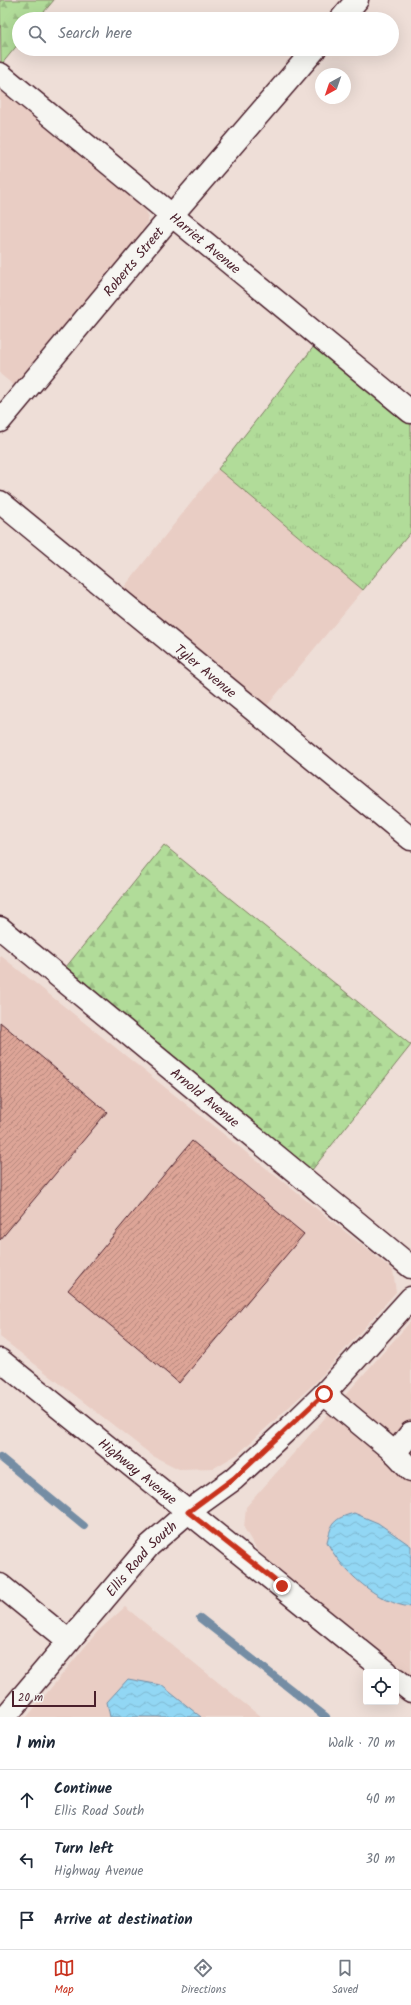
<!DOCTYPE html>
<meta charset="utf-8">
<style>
:root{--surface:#fff;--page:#f6f6f7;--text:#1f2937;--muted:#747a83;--line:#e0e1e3;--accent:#c8321e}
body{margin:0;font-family:Kalam,sans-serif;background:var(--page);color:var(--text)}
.controls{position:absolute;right:12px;bottom:12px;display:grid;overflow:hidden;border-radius:4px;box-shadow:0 4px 16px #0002}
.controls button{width:36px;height:36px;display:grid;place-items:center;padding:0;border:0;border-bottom:1px solid var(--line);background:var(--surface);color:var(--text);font:20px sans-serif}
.compass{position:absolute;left:315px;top:68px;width:36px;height:36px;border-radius:50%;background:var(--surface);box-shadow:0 4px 16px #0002;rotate:220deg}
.scale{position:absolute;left:12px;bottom:10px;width:84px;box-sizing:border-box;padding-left:4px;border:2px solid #4a1f2b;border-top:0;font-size:11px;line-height:14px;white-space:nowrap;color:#4a1f2b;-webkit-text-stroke:3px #f6f6f2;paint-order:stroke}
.stop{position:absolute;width:12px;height:12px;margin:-9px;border:3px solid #c8321e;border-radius:50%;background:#fff}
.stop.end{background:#c8321e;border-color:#fff;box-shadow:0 1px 4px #0008}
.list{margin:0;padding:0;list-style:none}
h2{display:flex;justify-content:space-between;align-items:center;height:52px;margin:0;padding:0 16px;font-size:17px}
h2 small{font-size:13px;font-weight:400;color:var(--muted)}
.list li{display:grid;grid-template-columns:26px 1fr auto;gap:12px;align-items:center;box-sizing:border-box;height:60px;padding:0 16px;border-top:1px solid var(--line)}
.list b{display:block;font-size:15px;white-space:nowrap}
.list p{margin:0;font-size:13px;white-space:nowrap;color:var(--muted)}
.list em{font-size:13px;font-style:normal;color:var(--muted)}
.icon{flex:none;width:22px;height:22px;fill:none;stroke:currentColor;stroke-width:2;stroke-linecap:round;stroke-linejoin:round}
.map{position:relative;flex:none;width:411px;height:1717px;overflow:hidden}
.search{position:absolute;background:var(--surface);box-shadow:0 4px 16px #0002;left:12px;right:12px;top:12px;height:44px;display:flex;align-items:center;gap:10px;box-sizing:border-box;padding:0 14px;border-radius:22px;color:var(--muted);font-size:15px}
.sheet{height:232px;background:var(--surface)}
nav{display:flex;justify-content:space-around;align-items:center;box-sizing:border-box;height:56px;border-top:1px solid var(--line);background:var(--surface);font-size:11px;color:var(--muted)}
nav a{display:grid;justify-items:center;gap:2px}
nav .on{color:var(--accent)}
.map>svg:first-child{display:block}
</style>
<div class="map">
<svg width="411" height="1717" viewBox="0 0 411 1717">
<defs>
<pattern id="grass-tufts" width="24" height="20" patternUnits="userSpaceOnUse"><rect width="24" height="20" fill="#b1dc99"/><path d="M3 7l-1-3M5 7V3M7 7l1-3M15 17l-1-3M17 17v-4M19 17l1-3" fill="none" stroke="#9abc84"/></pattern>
<pattern id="forest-firs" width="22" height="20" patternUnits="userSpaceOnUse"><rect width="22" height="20" fill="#b1dc99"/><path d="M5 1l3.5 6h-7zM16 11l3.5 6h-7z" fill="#9abc84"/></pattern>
<pattern id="water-waves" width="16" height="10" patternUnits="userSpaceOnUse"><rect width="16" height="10" fill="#92d7f4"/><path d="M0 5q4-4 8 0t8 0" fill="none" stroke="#7fb8d1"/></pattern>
<pattern id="building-hatch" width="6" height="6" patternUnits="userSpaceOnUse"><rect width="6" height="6" fill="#dda597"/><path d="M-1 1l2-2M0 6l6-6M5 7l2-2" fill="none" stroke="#b5867b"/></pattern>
</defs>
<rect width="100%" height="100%" fill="#eeded7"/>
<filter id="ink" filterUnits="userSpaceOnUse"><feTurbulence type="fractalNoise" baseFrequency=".025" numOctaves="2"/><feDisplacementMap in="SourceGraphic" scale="8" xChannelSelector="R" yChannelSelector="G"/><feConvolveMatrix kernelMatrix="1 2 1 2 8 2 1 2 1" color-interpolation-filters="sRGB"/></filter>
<g filter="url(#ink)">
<path fill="#e9cdc4" d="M0,88L142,203L149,217L141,239L16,387L0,374Z
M218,469L363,590L265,708L121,591Z
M0,955L393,1270L396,1292L315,1383L238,1454L214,1468L179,1469L153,1456L0,1337Z
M411,1321V1676L258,1552L244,1528L246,1507Z
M125,1607L261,1717H27L98,1631Z"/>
<path fill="url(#grass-tufts)" stroke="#7e7e62" d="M315,345L411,424V532L363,590L218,469Z"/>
<path fill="url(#forest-firs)" stroke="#7e7e62" d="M0,0H54L38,19H19V43L1,65Z
M164,845L411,1045L312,1170L66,967Z"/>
<path fill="url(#water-waves)" stroke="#758da4" d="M354,1513L378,1523L411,1546V1607C379,1604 341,1571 327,1542C332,1522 333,1519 354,1513Z
M128,1679L161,1685L201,1717H110L107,1702Z"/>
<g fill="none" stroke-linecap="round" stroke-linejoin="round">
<path stroke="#758da4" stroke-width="8" d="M0,1457L84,1526
M200,1618L326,1717"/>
</g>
<path fill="url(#building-hatch)" stroke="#4a1f2b" d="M0,1022L107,1112L0,1240Z
M192,1141L304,1234L179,1383L68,1290Z"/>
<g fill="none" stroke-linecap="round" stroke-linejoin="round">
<defs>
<g id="minor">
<path d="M341,19L357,0"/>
<path id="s1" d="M0,74L411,412"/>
<path id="s2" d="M0,421L172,215L315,49"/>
<path id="s3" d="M0,502L411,839"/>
<path id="s4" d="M0,928L411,1267"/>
<path id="s5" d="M0,1360L387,1672"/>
<path d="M324,1394L395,1453L411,1470"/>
<path d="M395,1453L411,1433"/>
<path d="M0,1585L69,1641"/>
<path d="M396,1679L411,1691"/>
<path id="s6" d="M5,1717L149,1546L188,1512L234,1479L287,1430L324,1394L411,1298"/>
</g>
</defs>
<use href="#minor" stroke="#4a1f2b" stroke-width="25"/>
<use href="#minor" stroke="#f6f6f2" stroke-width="22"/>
</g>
</g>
<g fill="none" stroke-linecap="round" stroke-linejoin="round" filter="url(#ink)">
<path stroke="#c8321e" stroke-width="5" d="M282,1586L188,1512L234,1478L324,1394"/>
</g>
<g text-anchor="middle" stroke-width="4" stroke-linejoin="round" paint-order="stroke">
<g font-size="14" fill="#4a1f2b" stroke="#f6f6f2">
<text dy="5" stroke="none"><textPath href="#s1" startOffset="266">Harriet Avenue</textPath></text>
<text dy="5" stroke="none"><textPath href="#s2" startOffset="208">Roberts Street</textPath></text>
<text dy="5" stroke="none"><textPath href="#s3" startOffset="266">Tyler Avenue</textPath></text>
<text dy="5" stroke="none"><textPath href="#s4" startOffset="266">Arnold Avenue</textPath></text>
<text dy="5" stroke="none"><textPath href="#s5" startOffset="177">Highway Avenue</textPath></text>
<text dy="5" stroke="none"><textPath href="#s6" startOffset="209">Ellis Road South</textPath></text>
</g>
</g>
</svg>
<div class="controls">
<button><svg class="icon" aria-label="locate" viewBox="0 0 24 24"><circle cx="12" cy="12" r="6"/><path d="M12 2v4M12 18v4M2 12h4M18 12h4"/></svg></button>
</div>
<svg class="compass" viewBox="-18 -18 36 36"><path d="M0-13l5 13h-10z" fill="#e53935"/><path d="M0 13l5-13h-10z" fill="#747a83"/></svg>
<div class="scale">20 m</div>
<div class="stop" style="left:324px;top:1394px"></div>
<div class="stop end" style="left:282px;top:1586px"></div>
<div class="search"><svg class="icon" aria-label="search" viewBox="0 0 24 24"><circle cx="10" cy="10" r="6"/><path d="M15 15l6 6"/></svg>Search here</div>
</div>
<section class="sheet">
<h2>1 min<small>Walk · 70 m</small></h2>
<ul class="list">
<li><svg class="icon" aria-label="ahead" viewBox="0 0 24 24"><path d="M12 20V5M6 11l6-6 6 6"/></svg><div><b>Continue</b><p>Ellis Road South</p></div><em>40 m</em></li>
<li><svg class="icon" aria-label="left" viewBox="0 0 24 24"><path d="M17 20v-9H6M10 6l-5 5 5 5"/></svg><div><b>Turn left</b><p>Highway Avenue</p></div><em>30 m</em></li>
<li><svg class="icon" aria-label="arrive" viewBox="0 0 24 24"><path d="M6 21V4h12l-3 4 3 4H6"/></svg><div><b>Arrive at destination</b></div></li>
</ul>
</section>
<nav>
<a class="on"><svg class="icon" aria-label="map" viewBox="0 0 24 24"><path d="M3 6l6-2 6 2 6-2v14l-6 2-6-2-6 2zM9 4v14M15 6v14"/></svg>Map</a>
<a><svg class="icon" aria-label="directions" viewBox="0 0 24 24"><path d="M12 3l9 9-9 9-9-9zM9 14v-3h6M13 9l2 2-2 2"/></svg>Directions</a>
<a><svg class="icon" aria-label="saved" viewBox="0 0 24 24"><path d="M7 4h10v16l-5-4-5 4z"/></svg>Saved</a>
</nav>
